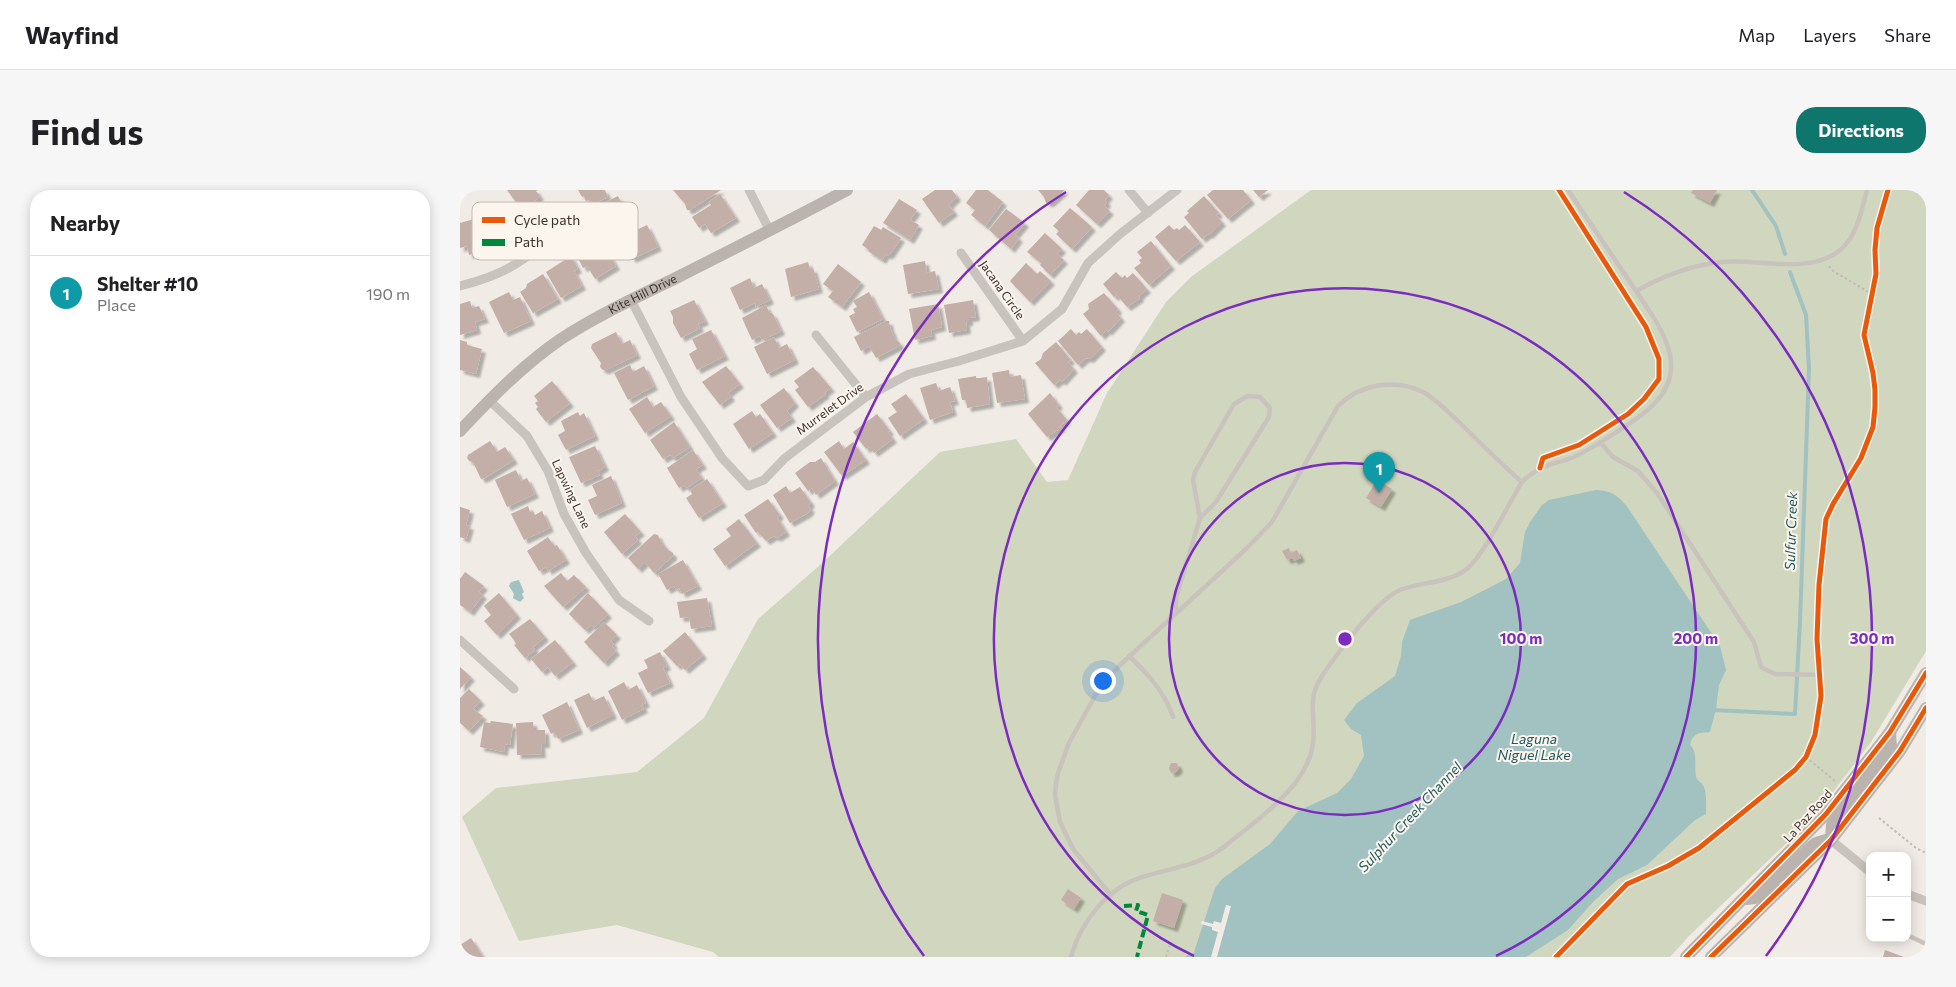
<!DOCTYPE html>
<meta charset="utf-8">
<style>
:root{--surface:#fff;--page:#f6f6f6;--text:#202124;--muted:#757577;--line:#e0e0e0;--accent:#0f766e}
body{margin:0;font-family:Commissioner,sans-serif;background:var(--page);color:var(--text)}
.controls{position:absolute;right:15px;bottom:15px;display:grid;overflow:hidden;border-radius:10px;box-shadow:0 2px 12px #0003}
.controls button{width:45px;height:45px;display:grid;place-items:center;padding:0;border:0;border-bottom:1px solid var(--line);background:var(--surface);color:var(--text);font:25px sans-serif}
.you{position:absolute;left:642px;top:490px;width:18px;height:18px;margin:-12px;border:4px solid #fff;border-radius:50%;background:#1a73e8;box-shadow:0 0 0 8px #1a73e833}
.badge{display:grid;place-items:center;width:32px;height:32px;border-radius:50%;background:var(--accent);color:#fff;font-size:16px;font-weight:700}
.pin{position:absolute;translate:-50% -41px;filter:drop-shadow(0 1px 2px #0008)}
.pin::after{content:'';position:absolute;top:26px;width:18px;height:15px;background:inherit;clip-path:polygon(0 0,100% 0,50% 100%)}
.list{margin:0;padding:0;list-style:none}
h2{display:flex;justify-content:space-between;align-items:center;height:65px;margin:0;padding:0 20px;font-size:21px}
h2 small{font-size:16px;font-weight:400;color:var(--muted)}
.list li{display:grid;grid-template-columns:32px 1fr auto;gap:15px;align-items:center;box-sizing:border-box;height:75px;padding:0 20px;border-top:1px solid var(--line)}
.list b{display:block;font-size:19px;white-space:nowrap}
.list p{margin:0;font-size:16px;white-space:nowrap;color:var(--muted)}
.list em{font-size:16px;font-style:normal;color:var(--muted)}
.map{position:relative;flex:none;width:1466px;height:767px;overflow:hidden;border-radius:20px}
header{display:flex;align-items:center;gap:30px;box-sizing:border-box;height:70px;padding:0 25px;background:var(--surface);border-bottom:1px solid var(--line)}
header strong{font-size:24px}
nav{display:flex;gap:28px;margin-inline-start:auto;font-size:18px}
.intro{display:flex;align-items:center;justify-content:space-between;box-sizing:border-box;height:120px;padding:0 30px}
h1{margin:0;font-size:35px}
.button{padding:12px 22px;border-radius:20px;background:var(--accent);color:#fff;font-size:18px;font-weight:700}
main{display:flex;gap:30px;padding:0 30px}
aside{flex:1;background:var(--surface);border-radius:20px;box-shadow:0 2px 12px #0003}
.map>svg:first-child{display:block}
</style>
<header>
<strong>Wayfind</strong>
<nav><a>Map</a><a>Layers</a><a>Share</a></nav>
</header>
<div class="intro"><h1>Find us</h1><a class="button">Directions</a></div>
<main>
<aside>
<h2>Nearby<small></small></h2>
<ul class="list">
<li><span class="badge" style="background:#0f9aa8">1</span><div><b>Shelter #10</b><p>Place</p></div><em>190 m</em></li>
</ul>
</aside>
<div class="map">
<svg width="1466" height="767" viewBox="0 0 1466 767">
<defs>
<filter id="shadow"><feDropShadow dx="4" dy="4" stdDeviation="1" flood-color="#0004"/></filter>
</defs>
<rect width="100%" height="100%" fill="#f0ebe5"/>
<path fill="#d1d6bf" d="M851,0H1466V461L1411,552L1355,626L1230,745L1210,767H259L253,762L157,735L59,751L2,627L36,598L177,582L244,528L298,429L360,375L480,262L556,249L587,292L608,290L647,203L706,112L731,87Z"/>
<path fill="#a1c2c1" d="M1136,300C1151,301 1156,304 1166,315L1260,456L1266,480L1259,495L1256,519L1250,542C1238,543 1233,543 1230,555C1238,562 1234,576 1236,586C1237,591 1240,591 1243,595C1247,602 1246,616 1246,624L1235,630L1187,675L1158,689L1133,712L1108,740L1066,767H726L727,765H733L755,698L762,689L810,654L838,621L877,603L891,589L904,566L901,545L891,539L884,530L897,513L935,486L941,466L942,452L950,430L1001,412L1046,389L1060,373L1065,342L1070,332L1082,315L1089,310Z
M59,390L64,402L62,404L64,408L60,412L53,408L54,404L49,396L51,392Z"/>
<path fill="#f0ebe5" d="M766,715L771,716L757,767H751L758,742L752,740V737L741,734L742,731L753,734L754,731L761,733Z"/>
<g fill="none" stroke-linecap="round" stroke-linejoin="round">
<path stroke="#a1c2c1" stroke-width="4" d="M1292,0L1316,36L1325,64
M1253,520L1335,524L1340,432L1349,179L1346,125L1330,82"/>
</g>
<path fill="#c3afa7" filter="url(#shadow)" d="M47,0H78L76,1L80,6L63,22Z
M118,0H145L148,7L131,15L129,10L126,11L124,6L122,7Z
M213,0H261L230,20H227L225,14Z
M475,0H492L497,7L489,15L494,22L479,33L462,9Z
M516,0H528L543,12L525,36L511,25L515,20L506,13Z
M578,0H605L590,13H586L584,7Z
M629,0H644L649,5L645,10L647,13L644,16L650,21L637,34L616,15Z
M753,0H783L791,10L768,29L747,5Z
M793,0H808L799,7Z
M1233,0H1257L1250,13L1231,3Z
M260,4L276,28L251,43L245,34L239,38L232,27L251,15L249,12Z
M158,6L171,32L148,43L145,37L142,38L133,18Z
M744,6L759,23L756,25L762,32L749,45L748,44L742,49L724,27L729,23L727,21Z
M439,9L457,20L450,30L459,35L450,50L423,33Z
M46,12L62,34L57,37L58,39L55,42L40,54L32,42L36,39L26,26Z
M610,18L632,37L612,59L596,44L599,41L593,36Z
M546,19L565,33L555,45L559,48L551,59L529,40Z
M21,27L30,59L9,65L7,56L0,58V33Z
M187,35L198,57L172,69L158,44L170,38L172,42Z
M709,35L714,40L717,38L719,40L725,35L740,52L716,71L695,47Z
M414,36L421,40L423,37L441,48L431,63L428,66L426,64L422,70L408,61L409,60L402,55Z
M585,43L602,59L597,64L604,70L590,85L580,75L581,73L567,62Z
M691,51L711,76L689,95L674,78L681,73L679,70L682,68L677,62Z
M144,55L156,76L135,89L127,76L123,78L117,66L132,57L135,61Z
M111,66L118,79L114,81L122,96L101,108L86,82Z
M465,71L467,83L475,81L479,99L448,104L443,75Z
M348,72L350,79L353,78L359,99L331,107L325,79Z
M566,73L577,84L580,81L591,91L570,112L550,91Z
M378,74L401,92L382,117L368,107L373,101L363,94Z
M656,82L662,88L665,85L667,88L673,83L687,99L679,106L680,108L667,117L657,105L654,107L643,94Z
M83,84L98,109L73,123L60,102L66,98L67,94Z
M290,88L294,98L302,94L310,110L296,117L295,113L280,120L270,98Z
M49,102L53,110L60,107L71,131L44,143L29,112Z
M409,102L423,129L397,142L389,126L395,123L393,119L397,117L393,111Z
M644,103L658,119L656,122L661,128L648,142L647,140L641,146L623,124L629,119L628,114Z
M234,110L245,131L238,134L240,138L221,148L213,133V127L210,121Z
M513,110L516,127L509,128V132H506L507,140L489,143L484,115Z
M10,111L12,118L19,116L25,129L15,132L17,140L0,145V114Z
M478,114L482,137L471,140L472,146L455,150L449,119Z
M306,115L309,122L313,124L321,141L302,150L300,146L292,150L282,128Z
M426,131H429L430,137L435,149L440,153L439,156L416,168L409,156L401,161L394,147Z
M611,139L616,145L619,142L621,144L627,139L642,157L630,169L626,168L618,175L598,151Z
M251,140L265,166L237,180L229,164L237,159L232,149Z
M156,142L162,154L170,150L177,165L146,180H143L140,177L141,173L131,158L132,154Z
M314,147L319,158L327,154L335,170L307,184L294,157Z
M0,150L7,152V155L22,159L16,184L0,180Z
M596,152L611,170L608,172L614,179L602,192L600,190L594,195L575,173L581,169L583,163Z
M170,175L173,182L184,176L194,196L168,210L154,183Z
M266,176L280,194L268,203L271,207L260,215L242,192Z
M353,177L371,198L364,203L366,204L348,217L335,200L339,197L334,191Z
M549,180L550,187L561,185L565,209L537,213L532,183Z
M516,186V188H520L527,187L530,214L507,218L506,210H502L498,189Z
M92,191L110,213L86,232L76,219L78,217L75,213L78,211L74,206Z
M476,193L479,201L490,197L495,211L490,212L493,222L470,230L460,198Z
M324,198L335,213L327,221L332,228L317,238L300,215Z
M590,203L599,215L596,217L607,230L600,236L602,237L587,247L568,224Z
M446,204L464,229L440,246L428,228L437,222L431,214Z
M187,207L193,217L201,212L211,226L185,243L169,219Z
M292,221L296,227L300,224L313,243L289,259L273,234Z
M118,222L120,226L124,223L135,246L106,260L98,245L105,241L101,231Z
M417,224L430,241L428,242L433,249L414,263L410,257L406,259L393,242Z
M214,232L230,257L213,268L210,265L203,269L190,250Z
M30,251L37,262L45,257L54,270L25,288L21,289L13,272L9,271L7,268L8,265Z
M379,251L384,259L393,252L406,270L382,286L364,262Z
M135,256L145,277L138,281L140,285L121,293L109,267Z
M233,260L243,275L236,279L242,288L226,298L224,295L219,298L207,278Z
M361,268L375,291L356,305L352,298L348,301L335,283L350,272H355Z
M56,280L61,291L67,288L75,304L47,317L35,290Z
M151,286L162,313L135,325L128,310L137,306L132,295Z
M247,289L263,313L239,328L226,308L232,304L230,300Z
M917,290L932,299L921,317L906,308Z
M326,296L330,303L340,297L351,313L348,316L351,319L348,323L330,333L313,305Z
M308,309L320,325L317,327L326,342L317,348L314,346L306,351L298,342L296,343L284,325Z
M68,316L70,322L73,321L75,325L82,321L90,338L64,350L51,324Z
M0,317L10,320L6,335L10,336L6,349L0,347Z
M165,324L181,342L175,346L178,350L162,364L144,342Z
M279,329L297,353L265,376L253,359L271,346L266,339Z
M194,344L198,345L200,350L208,360L213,363V366L194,383L185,372L178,379L168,368Z
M88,347L92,353L95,356L97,355L106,370L88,381L86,377L79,381L67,361Z
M829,358L831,363L837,360L841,368L834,371L833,368L827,370L822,361Z
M223,370L238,396L222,404L219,398L216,400L214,396L207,400L198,384Z
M5,382L24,396L19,402L23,405L10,422L0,415V389Z
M101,383L107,391L114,385L126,397L103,417L84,396Z
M39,403L57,425L37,445L24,431L31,425L24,416Z
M128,403L148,424L134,438L131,435L125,440L109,424Z
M247,408L252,436L231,439L229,427L220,428L217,412Z
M70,429L85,447L73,457L75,460L65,468L54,455L56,454L54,450L49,444Z
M144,432L157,445L151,451L154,454L152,456L156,461L144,473L124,452Z
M225,442L243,465L225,480L220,474L217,476L203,461Z
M95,450L113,472L95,486L88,477L82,482L71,469Z
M200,462L207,476L203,478L210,493L188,503L178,483L188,478L184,470Z
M0,477L11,487L0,499Z
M164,492L168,500L177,495L186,513L182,515L184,519L162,530L148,501Z
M9,499L21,511L13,519L23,526L9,541L0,533V508Z
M129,503L133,511L144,506L153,525L127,538L114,510Z
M107,512L119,540L98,549L94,542L91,544L82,525Z
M31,531L53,534L50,555L45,554L44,562L20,557L24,532L30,533Z
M73,532L74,540H85L86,554H81L82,564L57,565L56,533Z
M711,573H717L719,578L716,582L711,583L709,578Z
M608,699L621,708L614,719L601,710Z
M702,703L723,710L714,738L693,731Z
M11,748L23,767H0V755Z
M1425,760L1444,767H1423Z"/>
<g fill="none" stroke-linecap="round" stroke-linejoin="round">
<path stroke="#c2bbb6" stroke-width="2" stroke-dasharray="2.5 2.5" stroke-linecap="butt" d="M1369,76L1373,81L1412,104
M1346,567L1375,591
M1419,628L1456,658L1466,663
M706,767L711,752"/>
<path stroke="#c9c3be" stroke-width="4.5" d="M1108,0L1176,101
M1140,252L1153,267L1178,281L1197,303L1294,452L1301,477L1315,484L1360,485
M716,423V408L740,328L756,312L809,227L810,218L800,207L788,206L774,214L735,282L733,290L740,328
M669,466C688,484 704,501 713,527
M651,705L613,659L600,632L595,605L596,594L598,583L609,553L636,504L660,475L786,359L812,332L878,216C900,194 935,188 963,202C976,209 987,221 998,231C1019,252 1040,273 1062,292
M1447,745L1466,754
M611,767C619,736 644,702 674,690C705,678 738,678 765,656C794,632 844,599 852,559C859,526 842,512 866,480C881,459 917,410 940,400C962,391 989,394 1008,378C1025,363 1049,313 1062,292C1083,272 1093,276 1116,266C1130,259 1143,251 1155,243C1184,225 1218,203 1210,165C1205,141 1189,121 1176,101C1203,86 1230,75 1262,72C1305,68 1368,91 1393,44C1400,31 1403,15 1407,0"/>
<path stroke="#c9c3be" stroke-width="9" d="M289,0L310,41
M669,0L688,23
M501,63L563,151
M0,96C43,85 70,70 99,36
M171,110L221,207L262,268L288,296L304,290L325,268L406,207L449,184L499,171L563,151L602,119L628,73L660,44L717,0
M356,145L406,207
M29,210L67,246L88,281L104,324L126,363L159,410L189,431
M0,450L54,499
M1371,650L1410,682
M1447,704L1466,711"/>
<g stroke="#bab3ae" stroke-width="12">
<path id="s1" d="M0,241C31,208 63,175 101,149C138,125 179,106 218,87C275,58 331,30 387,0"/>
<path d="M1371,650L1372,635L1431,558L1430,542"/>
<path d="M1286,709L1295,708L1351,657L1356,653L1366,650"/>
<path d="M1226,767L1366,624L1430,542L1466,483"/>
<path d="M1251,767L1371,650L1440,561L1466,518"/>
</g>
<path stroke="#00873e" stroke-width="4" stroke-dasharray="8 4" stroke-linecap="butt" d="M664,716L678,715L676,721L688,725L677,767"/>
<defs>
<path id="cycleway" d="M1080,278L1083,268L1119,255L1168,224L1184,209L1199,189V169L1186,137L1099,0
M1096,767L1167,694L1208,676L1239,658L1335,580L1346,567L1355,545L1361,506L1357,449L1359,395L1366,329L1373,314L1401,268L1413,237L1415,217V200L1413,183L1404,145L1416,84L1415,60L1417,38L1428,0
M1226,767L1366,624L1430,542L1466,483
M1251,767L1371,650L1440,561L1466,518"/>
</defs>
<use href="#cycleway" stroke="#fbf5ee" stroke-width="8"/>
<use href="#cycleway" stroke="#e8590c" stroke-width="5"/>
</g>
<g fill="none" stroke="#7b2cbf" stroke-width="2.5">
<circle cx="885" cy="449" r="176"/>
<path d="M734 766A351 351 0 1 1 1036 766"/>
<path d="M464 766A527 527 0 0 1 606 2M1164 2A527 527 0 0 1 1306 766"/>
</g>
<g text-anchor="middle" stroke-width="4" stroke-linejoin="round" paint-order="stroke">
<g font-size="12" fill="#3b302b" stroke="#fbf5ee">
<text transform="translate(542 100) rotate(55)" y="4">Jacana Circle</text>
<text dy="4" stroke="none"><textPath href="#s1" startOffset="230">Kite Hill Drive</textPath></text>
<text transform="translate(370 219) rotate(-36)" y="4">Murrelet Drive</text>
<text transform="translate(111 304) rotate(65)" y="4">Lapwing Lane</text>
<text transform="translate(1348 626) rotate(-48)" y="4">La Paz Road</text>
</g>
<g font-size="14" font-style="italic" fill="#1f5a5e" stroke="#fbf5ee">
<text transform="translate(1331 341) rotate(-88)" y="5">Sulfur Creek</text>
<text x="1074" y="554">Laguna<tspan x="1074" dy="16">Niguel Lake</tspan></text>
<text transform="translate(950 627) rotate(-47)" y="5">Sulphur Creek Channel</text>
</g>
</g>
<rect x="12" y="12" width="166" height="58" rx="8" fill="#fbf5ee" stroke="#c1bab4" stroke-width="1"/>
<rect x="22" y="27" width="23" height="6" fill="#e8590c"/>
<rect x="22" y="49" width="23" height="7" fill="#00873e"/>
<g font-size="14" fill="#3b302b">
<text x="54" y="35">Cycle path</text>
<text x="54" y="57">Path</text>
</g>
<circle cx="885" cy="449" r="8" fill="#7b2cbf" stroke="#fbf5ee" stroke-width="2.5"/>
<g font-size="15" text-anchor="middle" font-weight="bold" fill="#7b2cbf" stroke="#fbf5ee" stroke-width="4" stroke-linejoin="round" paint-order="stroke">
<text x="1061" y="454">100 m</text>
<text x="1236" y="454">200 m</text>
<text x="1412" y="454">300 m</text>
</g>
</svg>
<div class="controls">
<button>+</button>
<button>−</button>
</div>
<div class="you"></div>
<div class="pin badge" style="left:919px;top:303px;background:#0f9aa8">1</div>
</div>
</main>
